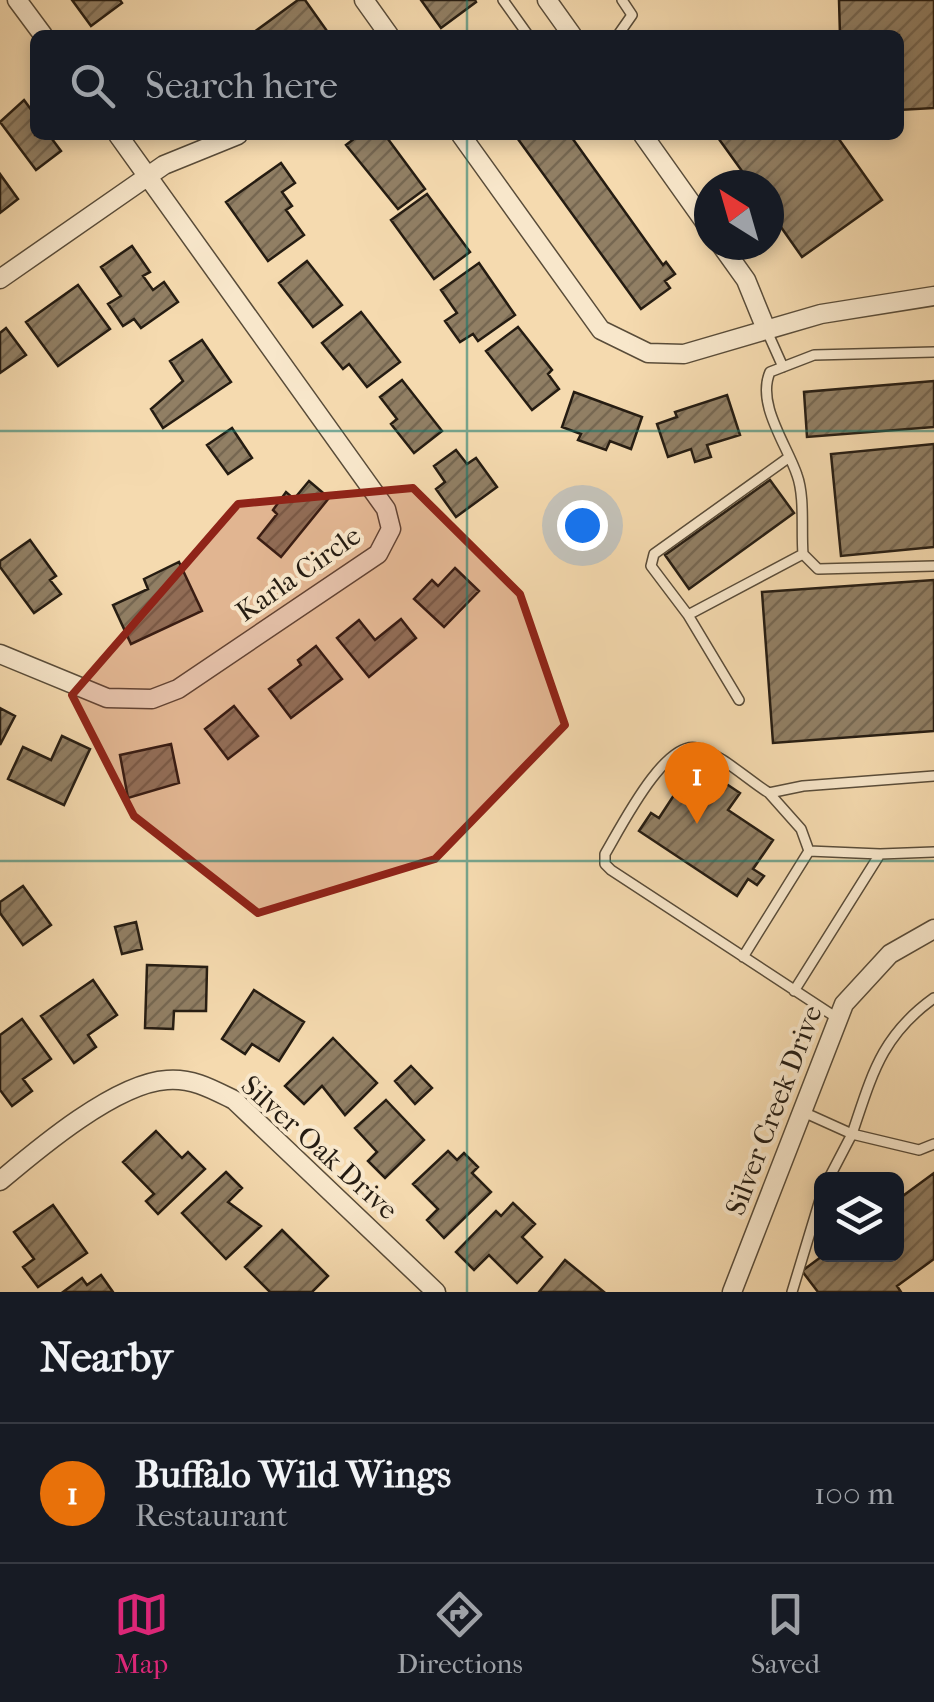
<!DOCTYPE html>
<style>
:root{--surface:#171b24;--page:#20242c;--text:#f1f3f6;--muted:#9ea1a6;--line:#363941;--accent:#db2777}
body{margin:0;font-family:"IM FELL French Canon",serif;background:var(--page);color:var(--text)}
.controls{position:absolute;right:30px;bottom:30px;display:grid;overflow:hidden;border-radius:15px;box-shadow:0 5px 15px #0003}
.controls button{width:90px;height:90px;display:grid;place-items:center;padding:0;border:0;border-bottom:2px solid var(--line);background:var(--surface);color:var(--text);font:50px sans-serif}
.compass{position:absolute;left:694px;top:170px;width:90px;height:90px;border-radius:50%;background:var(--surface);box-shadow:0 5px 15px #0003;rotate:323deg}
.you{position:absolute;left:582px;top:525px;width:35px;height:35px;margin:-25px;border:8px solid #fff;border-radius:50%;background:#1a73e8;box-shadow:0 0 0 15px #1a73e833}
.badge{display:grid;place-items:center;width:65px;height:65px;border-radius:50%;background:var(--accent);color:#fff;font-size:32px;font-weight:700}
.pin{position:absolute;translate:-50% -82px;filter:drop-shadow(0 2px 5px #0008)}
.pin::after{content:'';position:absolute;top:52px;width:35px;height:30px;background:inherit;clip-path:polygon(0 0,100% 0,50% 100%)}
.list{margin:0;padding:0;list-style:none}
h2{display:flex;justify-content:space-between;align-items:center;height:130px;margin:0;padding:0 40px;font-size:42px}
h2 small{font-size:32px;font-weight:400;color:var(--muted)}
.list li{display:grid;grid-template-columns:65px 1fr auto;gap:30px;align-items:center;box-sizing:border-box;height:140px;padding:0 40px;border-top:2px solid var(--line)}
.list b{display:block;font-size:38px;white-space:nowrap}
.list p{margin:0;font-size:32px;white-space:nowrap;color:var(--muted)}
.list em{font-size:32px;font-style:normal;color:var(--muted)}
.icon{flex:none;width:55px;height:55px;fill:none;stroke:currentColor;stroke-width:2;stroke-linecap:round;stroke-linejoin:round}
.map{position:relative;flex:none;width:934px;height:1292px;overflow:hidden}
.search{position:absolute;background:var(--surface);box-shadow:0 5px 15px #0003;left:30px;right:30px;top:30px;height:110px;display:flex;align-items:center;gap:25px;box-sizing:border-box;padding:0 35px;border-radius:15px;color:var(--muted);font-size:38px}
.sheet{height:270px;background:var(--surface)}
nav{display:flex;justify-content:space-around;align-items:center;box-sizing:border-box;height:140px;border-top:2px solid var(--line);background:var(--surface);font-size:28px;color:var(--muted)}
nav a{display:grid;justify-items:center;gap:5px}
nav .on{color:var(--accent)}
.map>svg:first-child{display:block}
</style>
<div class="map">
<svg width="934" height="1292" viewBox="0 0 934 1292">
<defs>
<pattern id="building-hatch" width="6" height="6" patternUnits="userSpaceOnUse" patternTransform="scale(2.5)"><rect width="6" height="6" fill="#917f64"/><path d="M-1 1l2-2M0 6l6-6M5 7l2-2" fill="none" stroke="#766751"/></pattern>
</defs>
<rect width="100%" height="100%" fill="#f5daaf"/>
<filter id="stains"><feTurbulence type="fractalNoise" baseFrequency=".002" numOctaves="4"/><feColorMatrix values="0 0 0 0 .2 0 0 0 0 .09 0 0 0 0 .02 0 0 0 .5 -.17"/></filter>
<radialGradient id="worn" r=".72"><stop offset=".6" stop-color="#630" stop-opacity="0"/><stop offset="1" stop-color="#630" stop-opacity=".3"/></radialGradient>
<path fill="url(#building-hatch)" stroke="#251c12" stroke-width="2.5" d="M72,0H120L122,3L91,26Z
M298,0H305L327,31L322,35H250Z
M421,0H475L476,2L441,28Z
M839,0H934V108L899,110V35H840Z
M24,100L35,115V135H49L61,151L36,170L0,122Z
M359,135H385L425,189L398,209L346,145Z
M515,135H570L663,265L666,262L675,274L665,281L670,288L641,309Z
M716,135H836L882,200L802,257L769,210V185H752Z
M281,163L295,183L282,192L292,206L286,210L304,235L268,261L226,202Z
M0,174L18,199L0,213Z
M427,194L470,252L434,279L391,220Z
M132,246L150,272L143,276L153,290L164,282L178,302L141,328L134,319L123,326L108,304L121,296L101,267Z
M307,261L342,305L313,327L279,283Z
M479,263L515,315L478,341L473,334L460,342L445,321L457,313L441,290Z
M78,285L110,329L58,366L26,322Z
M361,312L400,362L367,387L349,364L343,369L322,343Z
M518,327L552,370L548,374L559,389L532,410L486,351Z
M6,328L26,355L0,373V333Z
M202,340L231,382L163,428L151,409L183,381L170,361Z
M402,380L442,431L414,453L391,424L397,419L380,397Z
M934,381V427L807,437L804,392Z
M574,392L642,417L631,449L610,441L606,450L578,440L581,434L562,427Z
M727,395L740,435L707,445L711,457L695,462L691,449L668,457L657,424L677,417L675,412Z
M232,428L252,458L228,474L207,445Z
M934,444V547L841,556L831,454Z
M456,450L467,464L476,458L497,487L456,517L436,489L445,482L434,466Z
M770,480L794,513L689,589L665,555Z
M309,481L329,498L281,557L258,538L277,514L273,510L286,492L294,499Z
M30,540L56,576L50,580L61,594L34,613L0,567V561Z
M179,562L202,611L131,644L113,605L148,589L144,579Z
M455,568L479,591L444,627L414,599L432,580L438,586Z
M934,580V731L773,743L762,592Z
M401,619L416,638L369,677L337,638L359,620L375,640Z
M316,646L342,679L291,718L269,689L301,665L298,660Z
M234,706L258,736L228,759L205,729Z
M0,708L15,716L0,745Z
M62,736L90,749L64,805L8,779L23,747L51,760Z
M171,744L179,783L128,798L120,755Z
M695,763L740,793L728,810L773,840L753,869L764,876L757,885L748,879L737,896L639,831L651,813L659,818Z
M23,886L51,925L23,945L0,913V902Z
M136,922L142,949L122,954L115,927Z
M147,965L207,967L206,1011H174L173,1029L145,1028Z
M93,980L117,1015L88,1035L96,1047L74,1063L41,1016Z
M254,990L304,1022L279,1061L252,1044L245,1054L222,1039Z
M22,1019L51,1059L23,1079L32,1091L12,1106L0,1090V1035Z
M333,1038L377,1083L345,1115L322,1086L304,1104L285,1086Z
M411,1066L432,1088L415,1104L395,1081Z
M386,1100L424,1140L385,1178L368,1161L377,1152L355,1128Z
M156,1131L182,1158L188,1152L205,1169L158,1214L146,1201L154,1194L123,1162Z
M448,1151L457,1160L464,1153L478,1167L472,1173L491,1192L444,1238L427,1220L438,1209L413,1184Z
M226,1172L242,1188L228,1202L261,1226L226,1259L182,1213Z
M934,1173V1259L897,1286L901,1292H818L802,1271L825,1254H896V1201Z
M513,1203L535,1224L522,1237L542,1257L517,1283L489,1255L474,1270L456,1252L496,1211L501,1216Z
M53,1205L87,1253L38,1287L23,1267L34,1259L14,1232Z
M282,1230L328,1276L312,1292H270L245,1267Z
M565,1260L604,1292H539Z
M101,1275L113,1292H63L82,1278L87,1285Z"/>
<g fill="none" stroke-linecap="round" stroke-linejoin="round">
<defs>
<path id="lane" d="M503,0L528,35
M618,35L632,15L622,0
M766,329L783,367
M934,352L814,355L770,372C756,404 787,445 797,475C805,497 801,530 803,554L818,569L934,566
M688,615L803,554
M739,700L688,615L651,566L654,554L788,458
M809,851L880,854
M743,957L809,851L801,829L769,793
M794,991L880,854L934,852
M934,998C881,1036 872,1075 852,1134L919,1150L934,1144
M837,1018L611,870L605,864V854C620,829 665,739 697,748C721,754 748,780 769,793L803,786L934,776
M801,1111L852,1134L828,1180
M792,1292L822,1193"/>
<path id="street" d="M17,0L43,35
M364,0L389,35
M547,0L572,35
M461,135L601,330L648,353L684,354L821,314L934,296
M643,135L709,228
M721,245L746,280L766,329
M0,279L164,165L238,135
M0,654L107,698L152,699L178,689L378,554L391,529L386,509L118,135
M0,1181C39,1148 116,1083 167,1080C193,1078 212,1089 234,1100L436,1292
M732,1292L844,1004L890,954L934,929"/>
</defs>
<use href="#lane" stroke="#594c39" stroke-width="12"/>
<use href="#street" stroke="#594c39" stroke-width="21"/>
<use href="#lane" stroke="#f8e7cb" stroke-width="9"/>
<use href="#street" stroke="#f8e7cb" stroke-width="18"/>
</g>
<path fill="#8f2418" fill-opacity="0.2" stroke="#8f2418" stroke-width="8" stroke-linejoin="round" d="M413,488L520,594L565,725L435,859L258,913L134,816L72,695L238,504Z"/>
<path fill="none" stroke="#0f766e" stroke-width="2.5" stroke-opacity="0.55" d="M467,0V35M467,135V1292M0,431H934M0,861H934"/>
<g text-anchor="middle" stroke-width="8" stroke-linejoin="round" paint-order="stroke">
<g font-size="28" fill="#251c12" stroke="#f8e7cb">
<text transform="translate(298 573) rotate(-35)" y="10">Karla Circle</text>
<text transform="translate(773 1110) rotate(-69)" y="10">Silver Creek Drive</text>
<text transform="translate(320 1147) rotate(42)" y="10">Silver Oak Drive</text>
</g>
</g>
<rect width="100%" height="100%" filter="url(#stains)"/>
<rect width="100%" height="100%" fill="url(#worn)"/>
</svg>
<div class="controls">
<button><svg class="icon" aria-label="layers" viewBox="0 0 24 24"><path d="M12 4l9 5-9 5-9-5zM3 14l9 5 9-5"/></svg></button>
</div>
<svg class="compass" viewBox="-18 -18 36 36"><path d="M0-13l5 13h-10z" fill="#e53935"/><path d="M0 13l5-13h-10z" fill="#9ea1a6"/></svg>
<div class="you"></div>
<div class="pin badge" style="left:697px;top:824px;background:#e8710a">1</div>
<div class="search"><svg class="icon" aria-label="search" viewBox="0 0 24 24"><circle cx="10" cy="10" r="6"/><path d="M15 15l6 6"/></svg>Search here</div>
</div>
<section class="sheet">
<h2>Nearby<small></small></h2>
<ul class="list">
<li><span class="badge" style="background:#e8710a">1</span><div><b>Buffalo Wild Wings</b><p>Restaurant</p></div><em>100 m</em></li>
</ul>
</section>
<nav>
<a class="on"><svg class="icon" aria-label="map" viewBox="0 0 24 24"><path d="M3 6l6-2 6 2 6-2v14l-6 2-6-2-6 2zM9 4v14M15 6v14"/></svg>Map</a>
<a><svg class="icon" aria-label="directions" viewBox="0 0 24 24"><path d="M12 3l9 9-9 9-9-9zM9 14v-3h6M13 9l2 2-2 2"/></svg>Directions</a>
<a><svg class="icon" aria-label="saved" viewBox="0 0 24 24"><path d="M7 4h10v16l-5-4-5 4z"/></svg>Saved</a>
</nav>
